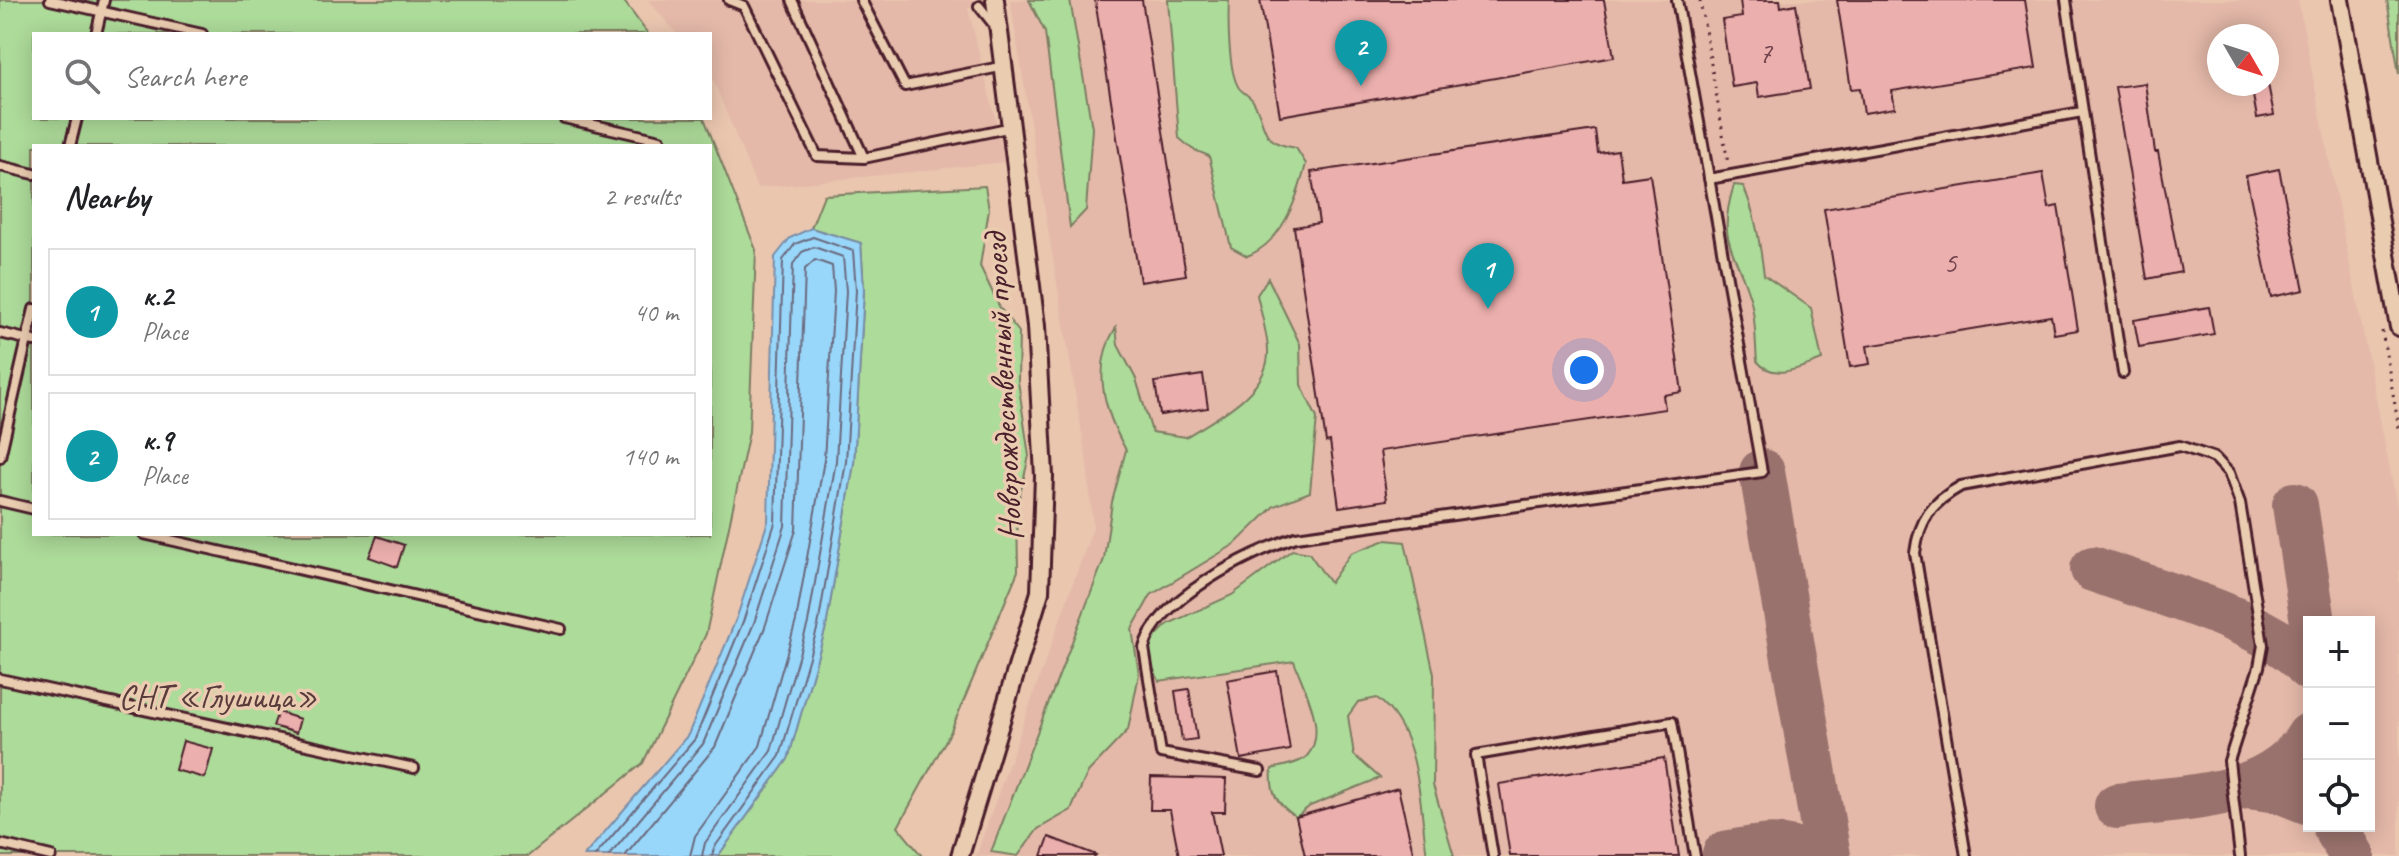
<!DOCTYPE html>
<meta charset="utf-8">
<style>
:root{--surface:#fff;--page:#f2f2f2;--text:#202124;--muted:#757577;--line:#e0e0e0;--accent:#b45309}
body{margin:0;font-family:Caveat,sans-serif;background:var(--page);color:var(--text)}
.controls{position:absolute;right:24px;bottom:24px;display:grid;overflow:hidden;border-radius:0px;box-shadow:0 4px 20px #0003}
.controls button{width:72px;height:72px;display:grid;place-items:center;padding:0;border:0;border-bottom:2px solid var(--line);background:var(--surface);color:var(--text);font:40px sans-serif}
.compass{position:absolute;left:2207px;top:24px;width:72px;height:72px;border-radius:50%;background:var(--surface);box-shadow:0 4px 20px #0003;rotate:129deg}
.you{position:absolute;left:1584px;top:370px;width:28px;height:28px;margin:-20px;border:6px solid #fff;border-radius:50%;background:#1a73e8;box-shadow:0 0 0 12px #1a73e833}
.badge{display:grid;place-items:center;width:52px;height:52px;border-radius:50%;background:var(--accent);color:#fff;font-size:26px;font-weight:700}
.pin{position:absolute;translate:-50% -66px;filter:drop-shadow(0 2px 4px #0008)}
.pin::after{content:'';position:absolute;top:42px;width:28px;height:24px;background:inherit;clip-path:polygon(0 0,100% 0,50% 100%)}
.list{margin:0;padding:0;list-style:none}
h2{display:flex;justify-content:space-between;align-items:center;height:104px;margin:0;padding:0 32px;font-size:34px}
h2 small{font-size:26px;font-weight:400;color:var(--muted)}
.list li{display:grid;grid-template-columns:52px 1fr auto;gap:24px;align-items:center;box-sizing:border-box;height:128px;margin:0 16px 16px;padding:0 16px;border:2px solid var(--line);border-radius:0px}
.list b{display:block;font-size:30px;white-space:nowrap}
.list p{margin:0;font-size:26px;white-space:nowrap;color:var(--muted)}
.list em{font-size:26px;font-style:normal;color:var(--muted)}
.icon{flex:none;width:44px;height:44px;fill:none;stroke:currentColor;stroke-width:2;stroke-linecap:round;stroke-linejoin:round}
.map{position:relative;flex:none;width:2399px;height:856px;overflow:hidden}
.search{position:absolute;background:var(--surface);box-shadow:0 4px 20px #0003;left:32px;top:32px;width:680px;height:88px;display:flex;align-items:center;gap:20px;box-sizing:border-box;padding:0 28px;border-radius:0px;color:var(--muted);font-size:30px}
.panel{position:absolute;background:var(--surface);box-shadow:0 4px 20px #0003;left:32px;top:144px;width:680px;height:392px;border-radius:0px}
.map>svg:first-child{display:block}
</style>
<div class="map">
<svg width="2399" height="856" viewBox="0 0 2399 856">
<rect width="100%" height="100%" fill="#eac6af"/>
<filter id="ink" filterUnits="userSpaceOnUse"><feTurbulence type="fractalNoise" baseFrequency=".0125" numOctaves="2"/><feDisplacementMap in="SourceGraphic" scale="16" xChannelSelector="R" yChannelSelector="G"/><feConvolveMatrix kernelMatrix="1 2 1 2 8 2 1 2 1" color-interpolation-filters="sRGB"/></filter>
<g filter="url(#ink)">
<path fill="#e4b9a9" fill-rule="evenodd" d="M648,0H991L992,4L968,8L1006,162L757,188L710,72V34H677Z
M1010,0H2298L2399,516V856H976L1093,527L1087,464ZM2219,36H2267V84H2219ZM2309,622H2369V826H2309Z"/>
<path fill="#addb9a" stroke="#7c7d62" stroke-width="2" fill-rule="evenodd" d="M0,0H623L648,34H34V118H704L756,250L749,432L706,634L643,763L528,856H0ZM34,146H710V534H34Z
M1029,0H1070L1092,128L1086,210L1070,227L1045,32Z
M1168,0H1229C1228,20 1228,72 1239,88C1243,93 1250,96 1253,101C1269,128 1257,142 1296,148L1306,164C1297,199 1283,242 1247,256L1231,247L1209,156L1192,149L1179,138Z
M2387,0H2399V74Z
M1734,185L1743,186C1756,214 1760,245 1764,275L1811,308L1822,360C1801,367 1774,382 1757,361C1755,341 1756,317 1750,298C1735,247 1716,243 1734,185Z
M985,186L989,209L980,266L1000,308L1019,332L1018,381L1029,456L1017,507L1018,571L951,731L898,827L922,856H718L788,759L826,627L854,463L864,290L861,243L811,228L824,195Z
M1268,278L1300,344L1301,385L1317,418L1310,492L1274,506L1235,544L1151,595L1132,629L1139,674L1128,730L1088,772L1071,810L1038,829L1018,856L991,852L1104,559L1112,502L1126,450C1104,411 1091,368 1116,327L1118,345L1136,379L1152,432L1186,437C1216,418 1270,392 1268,350C1267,332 1261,313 1257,295Z
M1386,540L1405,542L1434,674L1433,785L1454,856H1427C1419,804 1422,732 1377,698L1358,702L1348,716L1354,755L1380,778L1310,806L1296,817C1276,803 1270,793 1272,769C1282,766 1300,764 1307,756C1329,732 1303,687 1294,661L1159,681L1144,648L1168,624L1232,595L1292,550L1309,553L1330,583L1351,553Z"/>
<path fill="#99d7fa" stroke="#798da7" stroke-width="2" d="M811,228L861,243L864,290L854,463L826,627L788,759L718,856H584L688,735L737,617L768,521L775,257L790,238Z"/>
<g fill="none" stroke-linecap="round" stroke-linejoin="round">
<path stroke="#6a697e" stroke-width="2" d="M595,856L695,739L744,619L775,523L783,260L795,244L813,237L853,251L856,290L846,462L818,626L780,756L714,848L712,856
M609,856L703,744L754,623L785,526L793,264L802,252L814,247L843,257L846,291L836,461L808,623L771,751L705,843L702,856
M625,856L715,747L765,627L796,530L805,269L815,260L832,266L834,291L824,460L796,621L760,746L695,836L690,856"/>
<path stroke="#9a726d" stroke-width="46" d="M1762,472L1828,856
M2295,505L2313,622
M2093,569C2148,589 2276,623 2309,668
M2247,786L2279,790L2309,802
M2117,806C2182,797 2272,800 2309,736
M2335,826L2352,856
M1725,854C1755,849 1780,841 1807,856"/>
</g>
<path fill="#ebafad" stroke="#4a1f2b" stroke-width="2" d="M1095,0H1142L1186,275L1140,282Z
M1260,0H1604L1614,57L1280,116Z
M1740,0H1780L1781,7L1796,4L1810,89L1759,97L1757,83L1732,87L1722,20L1742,17Z
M1837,0H2025L2036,68L1892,91L1895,108L1864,113L1860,88L1851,89Z
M2145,83L2155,152H2158L2181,272L2147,279L2115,87Z
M2251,84H2268L2274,115L2257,118Z
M1595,130L1598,153L1618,150L1622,179L1650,175L1682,392L1663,395L1665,409L1380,451L1387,500L1339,507L1330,441L1326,442L1294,227L1319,223L1311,172Z
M2279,169L2304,290L2271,297L2246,176Z
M2043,173L2049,208L2058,206L2078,330L2054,334L2051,316L1867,346L1870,364L1850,367L1824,209Z
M2209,307L2214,334L2139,347L2134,320Z
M1203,375L1208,408L1160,415L1155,382Z
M377,536L404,545L397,567L369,557Z
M1277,671L1290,750L1241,759L1227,680Z
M1189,689L1197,739L1182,741L1175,691Z
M278,712L300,719L296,733L273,726Z
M183,741L213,749L205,778L175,770Z
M1664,758L1679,856H1510L1499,784Z
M1151,777L1226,779L1225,812H1212L1221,856H1179L1170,810H1150Z
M1398,788L1414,856H1305L1296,817Z
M1049,837L1096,855L1095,856H1042Z"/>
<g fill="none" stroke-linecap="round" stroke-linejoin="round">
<defs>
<path id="lane" d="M50,0L202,34
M729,0L744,6L817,156L864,158
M792,0L864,158L1012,127
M861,0L905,86L1005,66
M2066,0L2123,373
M979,6L995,26
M96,34L104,0
M564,118L660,140
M70,146L77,118
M0,166L34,174
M1709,179L2082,112
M0,333L34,341
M0,457L34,309
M0,501L34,509
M144,534L561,629
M0,679L414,768
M1260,771L1161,753L1144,648C1156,600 1250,552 1296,537L1762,472L1677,0
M0,844L51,856
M1493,856L1476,755L1672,722L1695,856
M1966,856L1915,553C1919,520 1932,502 1961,486L2180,446L2215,458L2229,473L2240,503L2263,645L2259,667L2229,761L2240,856"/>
<path id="street" d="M2340,0L2399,327
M960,856L1040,592L1044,476L1036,326L995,0"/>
</defs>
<use href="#lane" stroke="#4a1f2b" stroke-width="14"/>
<use href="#street" stroke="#4a1f2b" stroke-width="22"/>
<path stroke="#4a1f2b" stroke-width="3" stroke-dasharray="2 6" stroke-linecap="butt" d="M1700,0L1728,163
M2382,331L2399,428"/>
<use href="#lane" stroke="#eaccb0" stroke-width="8"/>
<use href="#street" stroke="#eaccb0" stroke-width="16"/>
</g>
</g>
<g text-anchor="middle" stroke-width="7" stroke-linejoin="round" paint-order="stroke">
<g font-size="30" fill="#72434c">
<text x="1765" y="62">7</text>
<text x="1950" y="272">5</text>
</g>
<g font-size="34" fill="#4a1f2b" stroke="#eaccb0">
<text transform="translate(1002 387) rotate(-93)" y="12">Новорождественный проезд</text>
</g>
<g font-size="34" fill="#593b3c" stroke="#eaccb0">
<text x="218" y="708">СНТ «Глушица»</text>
</g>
</g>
</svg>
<div class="controls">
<button>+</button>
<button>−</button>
<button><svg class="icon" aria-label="locate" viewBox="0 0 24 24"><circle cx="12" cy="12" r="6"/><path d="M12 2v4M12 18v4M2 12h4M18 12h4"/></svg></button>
</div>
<svg class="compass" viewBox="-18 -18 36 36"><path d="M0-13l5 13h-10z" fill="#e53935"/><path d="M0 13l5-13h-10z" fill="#757577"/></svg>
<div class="you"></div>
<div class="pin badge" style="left:1488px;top:309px;background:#0f9aa8">1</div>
<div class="pin badge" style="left:1361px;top:86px;background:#0f9aa8">2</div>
<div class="search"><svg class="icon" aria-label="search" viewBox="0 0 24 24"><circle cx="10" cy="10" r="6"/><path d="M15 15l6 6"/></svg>Search here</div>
<section class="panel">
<h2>Nearby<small>2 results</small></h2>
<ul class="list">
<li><span class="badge" style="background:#0f9aa8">1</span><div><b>к.2</b><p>Place</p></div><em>40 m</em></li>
<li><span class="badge" style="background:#0f9aa8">2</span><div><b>к.9</b><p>Place</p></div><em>140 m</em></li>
</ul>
</section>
</div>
